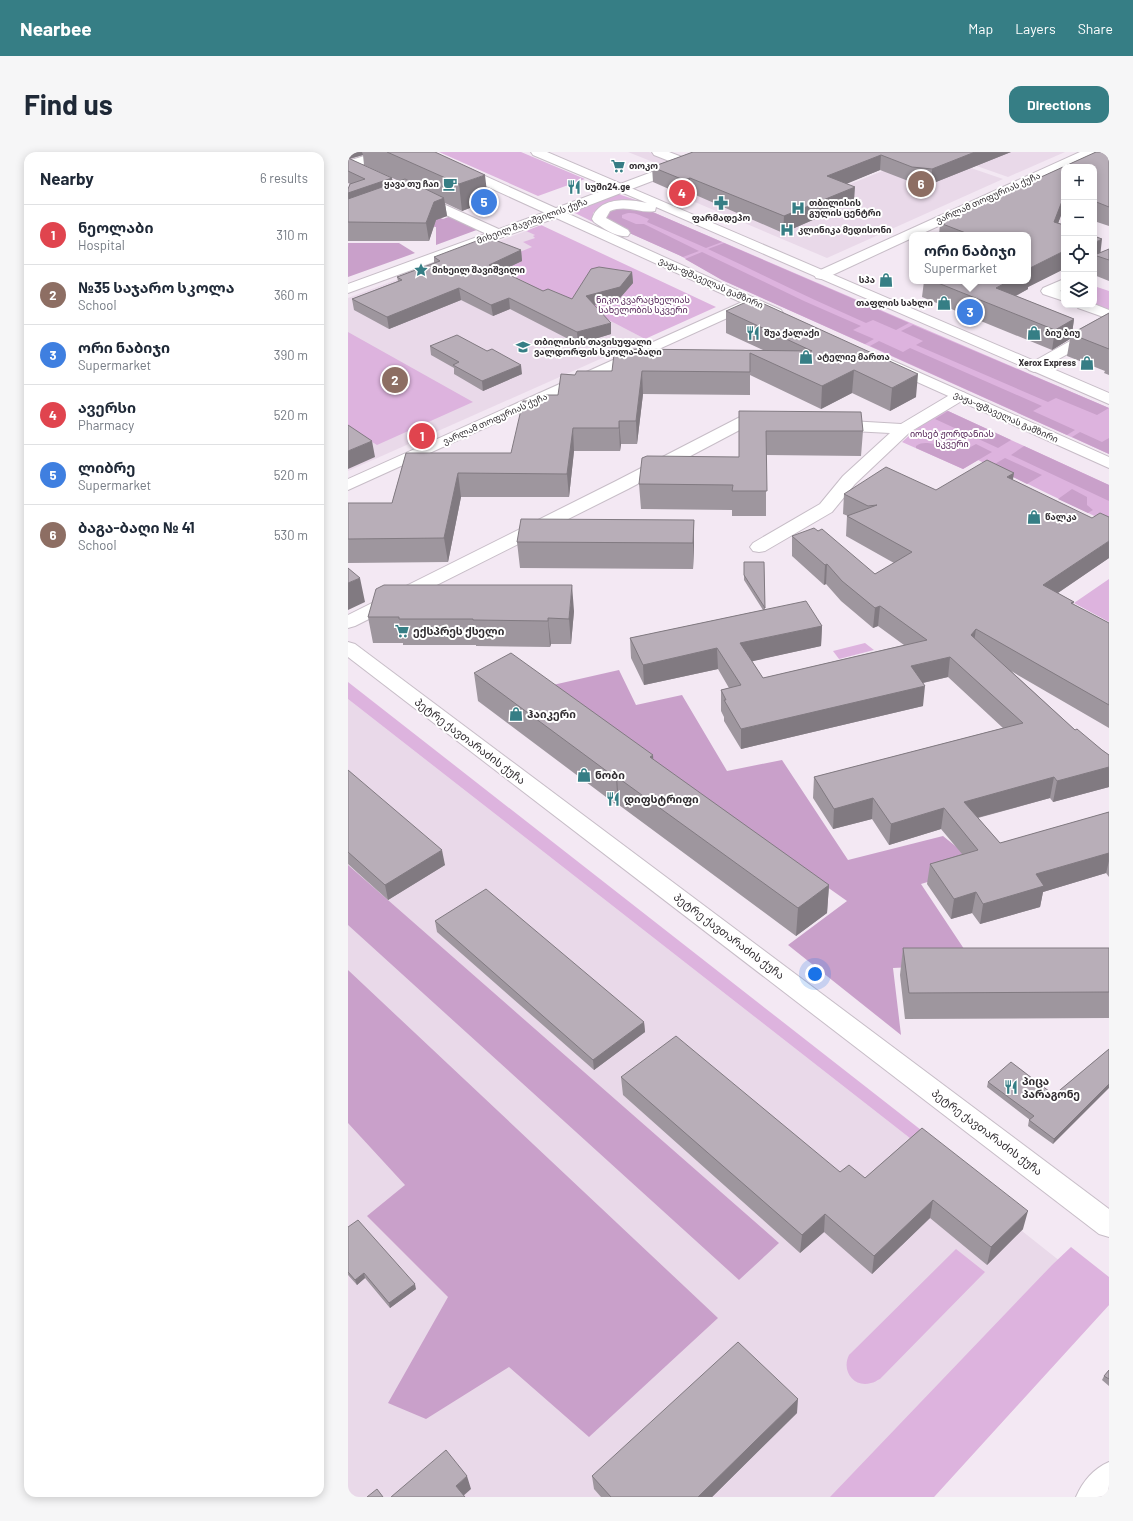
<!DOCTYPE html>
<meta charset="utf-8">
<style>
:root{--surface:#fff;--page:#f6f6f7;--text:#1f2937;--muted:#747a83;--line:#e0e1e3;--accent:#367e85}
body{margin:0;font-family:Barlow,"Noto Sans Georgian",sans-serif;background:var(--page);color:var(--text)}
.controls{position:absolute;right:12px;top:12px;display:grid;overflow:hidden;border-radius:8px;box-shadow:0 2px 10px #0003}
.controls button{width:36px;height:36px;display:grid;place-items:center;padding:0;border:0;border-bottom:1px solid var(--line);background:var(--surface);color:var(--text);font:20px sans-serif}
.you{position:absolute;left:467px;top:822px;width:14px;height:14px;margin:-10px;border:3px solid #fff;border-radius:50%;background:#1a73e8;box-shadow:0 0 0 6px #1a73e833}
.badge{display:grid;place-items:center;width:26px;height:26px;border-radius:50%;background:var(--accent);color:#fff;font-size:13px;font-weight:700}
.pin{position:absolute;translate:-50% -50%;border:2px solid #fff;box-shadow:0 1px 4px #0006}
.popup{position:absolute;left:561px;top:80px;width:122px;height:52px;box-sizing:border-box;display:grid;place-content:center;border-radius:8px;background:var(--surface);filter:drop-shadow(0 1px 3px #0005);font-size:13px;white-space:nowrap;color:var(--muted)}
.popup b{font-size:15px;color:var(--text)}
.popup::after{content:'';position:absolute;left:50%;top:100%;margin-left:-8px;border:8px solid transparent;border-top-color:var(--surface)}
.list{margin:0;padding:0;list-style:none}
h2{display:flex;justify-content:space-between;align-items:center;height:52px;margin:0;padding:0 16px;font-size:17px}
h2 small{font-size:13px;font-weight:400;color:var(--muted)}
.list li{display:grid;grid-template-columns:26px 1fr auto;gap:12px;align-items:center;box-sizing:border-box;height:60px;padding:0 16px;border-top:1px solid var(--line)}
.list b{display:block;font-size:15px;white-space:nowrap}
.list p{margin:0;font-size:13px;white-space:nowrap;color:var(--muted)}
.list em{font-size:13px;font-style:normal;color:var(--muted)}
.icon{flex:none;width:22px;height:22px;fill:none;stroke:currentColor;stroke-width:2;stroke-linecap:round;stroke-linejoin:round}
.map{position:relative;flex:none;width:761px;height:1345px;overflow:hidden;border-radius:12px}
header{display:flex;align-items:center;gap:24px;box-sizing:border-box;height:56px;padding:0 20px;background:var(--accent);color:#fff}
header strong{font-size:19px}
nav{display:flex;gap:22px;margin-inline-start:auto;font-size:14px}
.intro{display:flex;align-items:center;justify-content:space-between;box-sizing:border-box;height:96px;padding:0 24px}
h1{margin:0;font-size:28px}
.button{padding:10px 18px;border-radius:12px;background:var(--accent);color:#fff;font-size:14px;font-weight:700}
main{display:flex;gap:24px;padding:0 24px}
aside{flex:1;background:var(--surface);border-radius:12px;box-shadow:0 2px 10px #0003}
.map>svg:first-child{display:block}
</style>
<header>
<strong>Nearbee</strong>
<nav><a>Map</a><a>Layers</a><a>Share</a></nav>
</header>
<div class="intro"><h1>Find us</h1><a class="button">Directions</a></div>
<main>
<aside>
<h2>Nearby<small>6 results</small></h2>
<ul class="list">
<li><span class="badge" style="background:#e0444e">1</span><div><b>ნეოლაბი</b><p>Hospital</p></div><em>310 m</em></li>
<li><span class="badge" style="background:#8d6e63">2</span><div><b>№35 საჯარო სკოლა</b><p>School</p></div><em>360 m</em></li>
<li><span class="badge" style="background:#3f7fe0">3</span><div><b>ორი ნაბიჯი</b><p>Supermarket</p></div><em>390 m</em></li>
<li><span class="badge" style="background:#e0444e">4</span><div><b>ავერსი</b><p>Pharmacy</p></div><em>520 m</em></li>
<li><span class="badge" style="background:#3f7fe0">5</span><div><b>ლიბრე</b><p>Supermarket</p></div><em>520 m</em></li>
<li><span class="badge" style="background:#8d6e63">6</span><div><b>ბაგა-ბაღი № 41</b><p>School</p></div><em>530 m</em></li>
</ul>
</aside>
<div class="map">
<svg width="761" height="1345" viewBox="0 0 761 1345">
<rect width="100%" height="100%" fill="#f3e8f3"/>
<path fill="#e9d9e9" d="M280,0H301L326,10L315,14Z
M589,0H717L660,25Z
M579,1L655,27L479,106L335,45L356,37H490Z
M178,79L188,83V86L176,90L185,95L142,112L200,142L207,140L297,187L0,319V146Z
M0,547L572,994L675,1077L674,1079L761,1148V1153L586,1345H0Z"/>
<path fill="#ddb3de" d="M91,0H173L237,27L190,44Z
M270,42L291,49L253,55L245,61V70L225,60Z
M300,58L761,256V302L374,128L331,103L268,75L259,61Z
M193,73L368,155L297,187L207,140L200,142L142,112L184,95L175,90L187,86L185,84L187,83L178,79Z
M746,134L761,139V161L746,153Z
M0,180L125,250L29,293L0,275Z
M598,258L761,333V371L630,308L615,317L554,290L574,272Z
M761,427V470L726,451Z
M517,491L526,498L491,507L485,499Z
M0,530L582,985L572,994L0,547Z
M723,1095L761,1125V1153L586,1345H482L704,1113Z
M608,1097L637,1120L532,1227C529,1228 526,1231 523,1231C506,1236 493,1219 501,1203Z"/>
<path fill="#c9a0ca" d="M63,53L95,67L106,63L134,76L88,93V75L0,67Z
M270,56L300,58L374,90L358,96L299,70L301,67C291,63 284,58 274,63V66L288,72H296L351,99L335,105L268,75L257,66L259,61Z
M0,91H51L67,101L0,125Z
M376,91L561,171L548,178L525,168L518,171C465,148 413,122 360,97Z
M354,100L456,149L513,174L505,178L526,187L517,192L374,128L337,107Z
M565,173L761,256L749,263L708,246L700,250L568,193L575,189L553,179Z
M531,189L555,200L562,196L694,254L685,259L727,278L719,283L522,194Z
M600,259L663,288L650,296L587,267Z
M603,280L614,285L607,290L619,297L628,292L644,300L615,317L568,296V294C574,290 579,291 586,292Z
M732,280L754,290L761,286V302L724,285Z
M676,294L761,333V349L663,303Z
M657,306L694,323L679,332L645,315V313Z
M724,337L739,345V353L745,358L740,361L710,347Z
M271,518L288,553L334,543L379,619L434,608L500,708L595,684L632,714L573,732L626,812L545,816L553,883L440,793L499,749L196,535Z
M0,713L431,1091L391,1128L0,773Z
M0,818L370,1166L241,1285L161,1215L78,1267L40,1251L100,1145L19,1064L57,1033L0,971Z"/>
<g fill="none" stroke-linecap="round" stroke-linejoin="round">
<defs>
<path id="minor" d="M29,0H48L46,3L0,17V9Z
M304,0H321L342,8L344,11L342,14H334L306,3Z
M732,0H748L746,3L719,15H716V16L571,83H564V86L478,126L473,127L468,126L466,123L468,120Z
M71,41L155,79L157,82L155,85H145L66,48L65,45L66,42Z
M716,127V136L712,139L716,140V149L695,142L693,139L695,136Z
M403,146L408,147L410,150L408,153L0,338V327Z
M746,152L761,158V167L730,156L728,153Z
M761,169V179L691,218L686,220L681,218L678,215L681,212L756,170Z
M611,239L617,241L619,244L617,247L562,280L507,332L484,360L417,399L411,400L405,399L402,395L405,391L472,352L495,324L542,281L485,278L479,276L477,273L479,270L485,268L553,272L605,241Z
M400,262L426,266L428,269L426,272L420,274L403,272L280,337L7,474L0,476V463L268,329L394,264Z
M761,1310V1345H728C735,1329 745,1317 761,1310Z"/>
<path id="tertiary" d="M357,0H374L372,3L213,64L0,141V132L203,58Z"/>
<path id="secondary" d="M0,490L7,492L761,1057V1085L751,1082L0,505Z"/>
<path id="primary" d="M68,0H84L433,158L435,161L433,164L428,165L423,164L70,3Z
M183,0H199L761,241V252L308,55L307,59C293,62 279,52 262,59L258,66L280,78L282,81L280,84C269,86 255,76 246,70L244,67C251,44 281,47 299,51L185,3Z
M543,208L761,305V316L538,216L535,213L538,210Z"/>
</defs>
<use href="#minor" stroke="#c7bdc7" stroke-width="2"/>
<use href="#tertiary" stroke="#c7bdc7" stroke-width="2"/>
<use href="#secondary" stroke="#c7bdc7" stroke-width="2"/>
<use href="#primary" stroke="#c7bdc7" stroke-width="2"/>
<use href="#minor" fill="#fff" fill-rule="evenodd"/>
<use href="#tertiary" fill="#fff" fill-rule="evenodd"/>
<use href="#secondary" fill="#fff" fill-rule="evenodd"/>
<use href="#primary" fill="#fff" fill-rule="evenodd"/>
</g>
<path fill="#9e969e" fill-rule="evenodd" d="M0,0H87L140,49L114,59L97,51L99,64L88,68L81,89H0V37L2,32L0,31ZM15,3L16,13L51,29L45,32L44,26L2,7Z
M345,0H663L583,32L563,30L532,18L499,31L506,50L435,81L343,41L337,44L305,30L304,15Z
M748,0H761V74L746,69V15H716V58H715L710,71L716,73V117L680,135V137L668,144L726,167L724,181L761,161V223L756,221L757,219L719,204L722,187L704,198L574,145L576,129H680V83H591L592,71Z
M746,84L752,101L761,97V129L746,123Z
M173,98L174,109L153,119L195,139L224,147L284,120L285,131L272,146L246,153L263,182L230,192L162,157L145,164L113,148L41,177L6,158L4,147L50,129L49,125L86,111V105Z
M378,159L568,245L542,259L504,241L473,257L402,223V243L295,242L289,292H273L272,299H226L221,345H113L100,410L0,411V351H44L58,301H163L194,249L210,243L227,223L264,219L279,202L415,198L378,181Z
M82,194L174,222L135,239L106,222V216L83,203Z
M391,259L515,279L513,304L418,303V364H384V358L293,357L291,332L391,305Z
M665,328L761,406L710,441L726,450L725,452L761,471V576L663,519L727,578L761,603V635L705,650L702,646L630,666L652,691L761,660V725L758,721L695,740L692,755L632,772L624,761L603,767L579,732L582,712L614,702L593,677L541,693L524,667L485,677L465,646L466,625L655,576L600,525L575,531V554L393,597L376,569V565L373,559V538L381,536L370,517L296,533L283,506L282,486L415,458L396,428V410H416L417,457L474,474L473,494L404,509L415,526L556,493L530,474L525,476L493,449L478,432L476,433L444,404V384L527,422L546,411L498,384L499,364H500L495,362L496,342L588,338Z
M346,368V393L345,417L172,416L169,390Z
M226,459L223,492H203L202,495L128,494V493H55V491H25L20,465Z
M126,521L481,733L479,761L448,784L271,653L270,654L130,549Z
M0,618L97,713L40,748L0,712Z
M87,769L296,870L297,880L246,918L89,780Z
M555,796H761V866L557,867L552,823Z
M761,897L705,992L680,974L681,968H682L639,935L640,930L706,943Z
M273,925L492,1020L517,1026L574,976L675,1077L639,1113L582,1066L524,1122L476,1080L452,1101L275,943Z
M0,1075L68,1137L42,1156L17,1126L9,1133L0,1123Z
M761,1218V1234L754,1228L756,1224Z
M449,1261L364,1345H253L246,1337L244,1324Z"/>
<path fill="#817a81" d="M0,0H14L15,3L0,7Z
M627,0H663L583,32L584,17Z
M533,3L532,18L479,40V24Z
M137,23L140,49L114,59L111,32Z
M44,26L46,40L0,54V41Z
M342,26L343,41L337,44L336,28Z
M507,35L506,50L435,81L436,64Z
M716,44V50L715,58L704,88L706,70Z
M96,46L99,64L88,68L81,89L78,71L86,50Z
M754,87L752,105L746,103L748,90Z
M173,98L174,109L142,124L141,113Z
M716,99V117L680,135V137L648,154V136L661,129H680V117Z
M284,120L285,131L272,146L238,155V144Z
M111,136L113,148L41,177L39,165Z
M161,146L162,157L145,164L143,153Z
M726,167L724,182H723L722,187L704,198L707,178Z
M263,171V182L230,192L229,180Z
M173,213L174,222L135,239L134,229Z
M506,218L504,241L473,257L474,234Z
M294,219L295,242L289,292L288,269Z
M570,222L568,245L542,259L544,236Z
M271,269L273,292L272,299L271,276Z
M225,276L226,299L221,345L219,322Z
M24,289L27,305L0,317V299Z
M110,321L113,345L100,410L96,386Z
M666,321L663,340L659,325Z
M346,368V393L345,417V391Z
M761,389V406L692,453L695,433Z
M479,412L478,432L476,433L477,413Z
M12,426L17,450L0,458V431Z
M224,433L226,459L223,492L221,467Z
M532,454L530,474L525,476L527,456Z
M200,466L203,492L202,495L200,469Z
M474,474L473,494L392,512V491Z
M628,477L625,497L623,483Z
M369,496L370,517L296,533L295,513Z
M602,505L600,525L561,534L563,514Z
M577,534L575,554L393,597V577Z
M305,603L307,631L302,605Z
M761,615V635L705,650L709,629Z
M269,625L271,653L270,654L268,626Z
M706,625L702,646L613,670L616,650Z
M525,646L524,667L485,677L486,657Z
M596,656L593,677L541,693L543,672Z
M94,698L97,713L40,748L37,733Z
M761,701V709L758,721L695,740L692,755L632,772L635,752L688,722Z
M481,733L479,761L448,784L450,756Z
M628,740L624,761L603,767L606,747Z
M296,870L297,880L246,918L245,908Z
M761,932V936L705,992L706,987Z
M585,1048L582,1066L524,1122L526,1104Z
M680,1059L675,1077L639,1113L643,1095Z
M477,1062L476,1080L452,1101L454,1083Z
M16,1121L17,1126L9,1133L7,1128Z
M67,1132L68,1137L42,1156L41,1151Z
M450,1247L449,1261L364,1345H350Z
M119,1324L123,1337L114,1345L108,1334Z"/>
<path fill="#b8aeb8" stroke="#817a81" d="M39,0H87L137,23L111,32Z
M345,0H627L584,17L564,15L533,3L479,24L507,35L436,64L342,26L336,28L304,15Z
M748,0H761V55L746,49V15H716V44L706,70L716,73V99L680,117L683,118L680,119V83H623L592,71Z
M0,6L44,26L0,41V37L2,32L17,27L0,19Z
M57,27L96,46L86,50L78,71L0,70V47Z
M746,84L754,87L748,90L749,102L761,97V108L746,103Z
M139,85L173,98L141,113L195,139L200,137L224,147L243,117L251,115L284,120L272,135L238,144L263,171L229,180L161,146L143,153L111,136L39,165L4,147L54,128L49,125L92,109L86,105Z
M585,129H661L648,136L726,167L707,178Z
M405,147L570,222L544,236L506,218L474,234L402,201V220L294,219L288,269H271V276H225L219,322L110,321L96,386L0,387V351H44L58,301H163L175,249H194L195,243H210L213,222L227,223L229,219H264L266,202H279V197L464,199L378,159Z
M761,161V197L723,182Z
M109,183L139,199L144,197L173,213L134,229L105,213L111,210L82,194Z
M391,259L513,260L515,279H418L419,339H384L385,333L291,332L294,306L299,304L391,305Z
M0,273L24,289L0,299Z
M639,308L666,321L659,325L744,366L752,361L761,365V389L695,433L726,450L723,451L761,471V553L628,477L623,483L727,578L729,577L754,598L761,603V615L709,629L706,625L616,650L652,691L761,660V701L688,722L696,734L635,752L628,740L606,747L582,712L630,698L596,656L543,672L525,646L486,657L466,625L675,571L602,505L563,514L577,534L393,577L376,548H378L373,538L393,533L369,496L295,513L282,486L458,449L474,474L392,491L415,526L579,488L532,454L527,456L494,429L479,412L477,413L444,384L466,376L470,379L474,377L527,422L564,400L499,364L529,353L520,354L496,342L538,315L588,338Z
M173,367L346,368L345,391L169,390Z
M396,410H416L417,456L396,423Z
M0,416L12,426L0,431Z
M36,433H224L221,467L200,466V469L125,468V467H51V465H20L28,437Z
M163,501L305,603L302,605L481,733L450,756L269,625L268,626L126,521Z
M0,618L94,698L37,733L0,700Z
M138,737L296,870L245,908L87,769Z
M555,796H761V840L561,841Z
M328,884L492,1020L501,1013L517,1026L574,976L680,1059L643,1095L585,1048L526,1104L477,1062L454,1083L273,925Z
M761,897V932L706,987L681,968L686,964L640,930L663,910L706,943Z
M10,1068L67,1132L41,1151L16,1121L7,1128L0,1120V1075Z
M390,1190L450,1247L350,1345H263L244,1324Z
M761,1218V1227L756,1224Z
M98,1298L119,1324L108,1334L117,1345H43Z
M29,1337L35,1345H19Z"/>
<defs>
<symbol id="supermarket-bare" viewBox="-9 -9 18 18"><path d="M-6-5.5h2.5l.6 2H6L4.5 2H-2.5L-4.4-4H-6ZM-1.5 3.2a1.3 1.3 0 1 0 .1 0ZM3 3.2a1.3 1.3 0 1 0 .1 0Z" fill="#367e85" stroke="#fff" stroke-width="2.5" paint-order="stroke"/></symbol>
<symbol id="cafe-bare" viewBox="-9 -9 18 18"><path d="M-5.5-4.5H6V0H3Q3 3.5 0 3.5H-2.5Q-5.5 3.5-5.5 0ZM3-3.2v2h1.7v-2ZM-6 4.5H4V6H-6Z" fill="#367e85" stroke="#fff" stroke-width="2.5" paint-order="stroke"/></symbol>
<symbol id="restaurant-bare" viewBox="-9 -9 18 18"><path d="M-5-6h1v4h1v-4h1v4h1v-4h1v5L-1.5 .5V6h-2V.5L-5-1ZM5-6V6H3V1.5H1.5Q1.5-4 5-6Z" fill="#367e85" stroke="#fff" stroke-width="2.5" paint-order="stroke"/></symbol>
<symbol id="pharmacy-bare" viewBox="-9 -9 18 18"><path d="M-2-6h4v4h4v4h-4v4h-4v-4h-4v-4h4Z" fill="#367e85" stroke="#fff" stroke-width="2.5" paint-order="stroke"/></symbol>
<symbol id="hospital-bare" viewBox="-9 -9 18 18"><path d="M-5-5h3v3.5h4V-5h3V5h-3V1.5h-4V5h-3Z" fill="#367e85" stroke="#fff" stroke-width="2.5" paint-order="stroke"/></symbol>
<symbol id="sight-bare" viewBox="-9 -9 18 18"><path d="M0-6L1.8-2.2L6-1.7L2.9 1.2L3.7 5.4L0 3.3L-3.7 5.4L-2.9 1.2L-6-1.7L-1.8-2.2Z" fill="#367e85" stroke="#fff" stroke-width="2.5" paint-order="stroke"/></symbol>
<symbol id="shop-bare" viewBox="-9 -9 18 18"><path d="M-5-2.5h2.3a2.7 3.5 0 0 1 5.4 0H5L5.5 6h-11ZM-1.5-2.5h3a1.5 2.3 0 0 0-3 0Z" fill="#367e85" stroke="#fff" stroke-width="2.5" paint-order="stroke"/></symbol>
<symbol id="school-bare" viewBox="-9 -9 18 18"><path d="M0-5L7-2L0 1L-7-2ZM-4 1L0 2.5L4 1V4Q0 6-4 4Z" fill="#367e85" stroke="#fff" stroke-width="2.5" paint-order="stroke"/></symbol>
</defs>
<g fill-rule="evenodd">
<use href="#supermarket-bare" x="260" y="4" width="20" height="20"/>
<use href="#cafe-bare" x="92" y="22" width="20" height="20"/>
<use href="#restaurant-bare" x="216" y="25" width="20" height="20"/>
<use href="#pharmacy-bare" x="363" y="41" width="20" height="20"/>
<use href="#hospital-bare" x="440" y="46" width="20" height="20"/>
<use href="#hospital-bare" x="429" y="68" width="20" height="20"/>
<use href="#sight-bare" x="63" y="108" width="20" height="20"/>
<use href="#shop-bare" x="528" y="118" width="20" height="20"/>
<use href="#shop-bare" x="586" y="141" width="20" height="20"/>
<use href="#restaurant-bare" x="395" y="171" width="20" height="20"/>
<use href="#shop-bare" x="676" y="171" width="20" height="20"/>
<use href="#school-bare" x="165" y="185" width="20" height="20"/>
<use href="#shop-bare" x="448" y="195" width="20" height="20"/>
<use href="#shop-bare" x="729" y="201" width="20" height="20"/>
<use href="#shop-bare" x="676" y="355" width="20" height="20"/>
<use href="#supermarket-bare" x="44" y="469" width="20" height="20"/>
<use href="#shop-bare" x="158" y="552" width="20" height="20"/>
<use href="#shop-bare" x="226" y="613" width="20" height="20"/>
<use href="#restaurant-bare" x="255" y="637" width="20" height="20"/>
<use href="#restaurant-bare" x="653" y="925" width="20" height="20"/>
</g>
<g text-anchor="middle" stroke-width="4" stroke-linejoin="round" paint-order="stroke">
<g font-size="9" font-weight="bold" fill="#322e32" stroke="#fff" text-anchor="start">
<text x="281" y="17">თოკო</text>
<text x="91" y="35" text-anchor="end">ყავა თუ ჩაი</text>
<text x="237" y="38">სუში24.ge</text>
<text x="461" y="54">თბილისის<tspan x="461" dy="10">გულის ცენტრი</tspan></text>
<text x="373" y="69" text-anchor="middle">ფარმადეპო</text>
<text x="450" y="81">კლინიკა მედისონი</text>
<text x="84" y="121">მიხეილ შავიშვილი</text>
<text x="527" y="131" text-anchor="end">სპა</text>
<text x="585" y="154" text-anchor="end">თაფლის სახლი</text>
<text x="416" y="184">შუა ქალაქი</text>
<text x="697" y="184">ბიუ ბიუ</text>
<text x="186" y="193">თბილისის თავისუფალი<tspan x="186" dy="10">ვალდორფის სკოლა-ბაღი</tspan></text>
<text x="469" y="208">ატელიე მართა</text>
<text x="728" y="214" text-anchor="end">Xerox Express</text>
<text x="697" y="368">წალკა</text>
</g>
<g font-size="9" fill="#322e32" stroke="#fff">
<text transform="translate(640 46) rotate(-24)" y="3">ვარლამ თოფურიას ქუჩა</text>
<text transform="translate(184 69) rotate(-20)" y="3">მიხეილ შავიშვილის ქუჩა</text>
<text transform="translate(363 131) rotate(24)" y="3">ვაჟა-ფშაველას გამზირი</text>
<text transform="translate(658 265) rotate(24)" y="3">ვაჟა-ფშაველას გამზირი</text>
<text transform="translate(147 267) rotate(-24)" y="3">ვარლამ თოფურიას ქუჩა</text>
</g>
<g font-size="9" fill="#4f1d52" stroke="#fff">
<text x="295" y="151">ნიკო კვარაცხელიას<tspan x="295" dy="10">სახელობის სკვერი</tspan></text>
<text x="604" y="285">იოსებ ჟორდანიას<tspan x="604" dy="10">სკვერი</tspan></text>
</g>
<g font-size="11" font-weight="bold" fill="#322e32" stroke="#fff" text-anchor="start">
<text x="65" y="483">ექსპრეს ქსელი</text>
<text x="179" y="566">ჰაიკერი</text>
<text x="247" y="627">ნობი</text>
<text x="276" y="651">დიფსტრიფი</text>
<text x="674" y="933">პიცა<tspan x="674" dy="13">პარაგონე</tspan></text>
</g>
<g font-size="11" fill="#322e32" stroke="#fff">
<text transform="translate(122 589) rotate(37)" y="4">პეტრე ქავთარაძის ქუჩა</text>
<text transform="translate(381 784) rotate(37)" y="4">პეტრე ქავთარაძის ქუჩა</text>
<text transform="translate(639 980) rotate(37)" y="4">პეტრე ქავთარაძის ქუჩა</text>
</g>
</g>
</svg>
<div class="controls">
<button>+</button>
<button>−</button>
<button><svg class="icon" aria-label="locate" viewBox="0 0 24 24"><circle cx="12" cy="12" r="6"/><path d="M12 2v4M12 18v4M2 12h4M18 12h4"/></svg></button>
<button><svg class="icon" aria-label="layers" viewBox="0 0 24 24"><path d="M12 4l9 5-9 5-9-5zM3 14l9 5 9-5"/></svg></button>
</div>
<div class="you"></div>
<div class="pin badge" style="left:74px;top:284px;background:#e0444e">1</div>
<div class="pin badge" style="left:47px;top:228px;background:#8d6e63">2</div>
<div class="pin badge" style="left:622px;top:160px;background:#3f7fe0">3</div>
<div class="popup"><b>ორი ნაბიჯი</b>Supermarket</div>
<div class="pin badge" style="left:334px;top:41px;background:#e0444e">4</div>
<div class="pin badge" style="left:136px;top:50px;background:#3f7fe0">5</div>
<div class="pin badge" style="left:573px;top:32px;background:#8d6e63">6</div>
</div>
</main>
